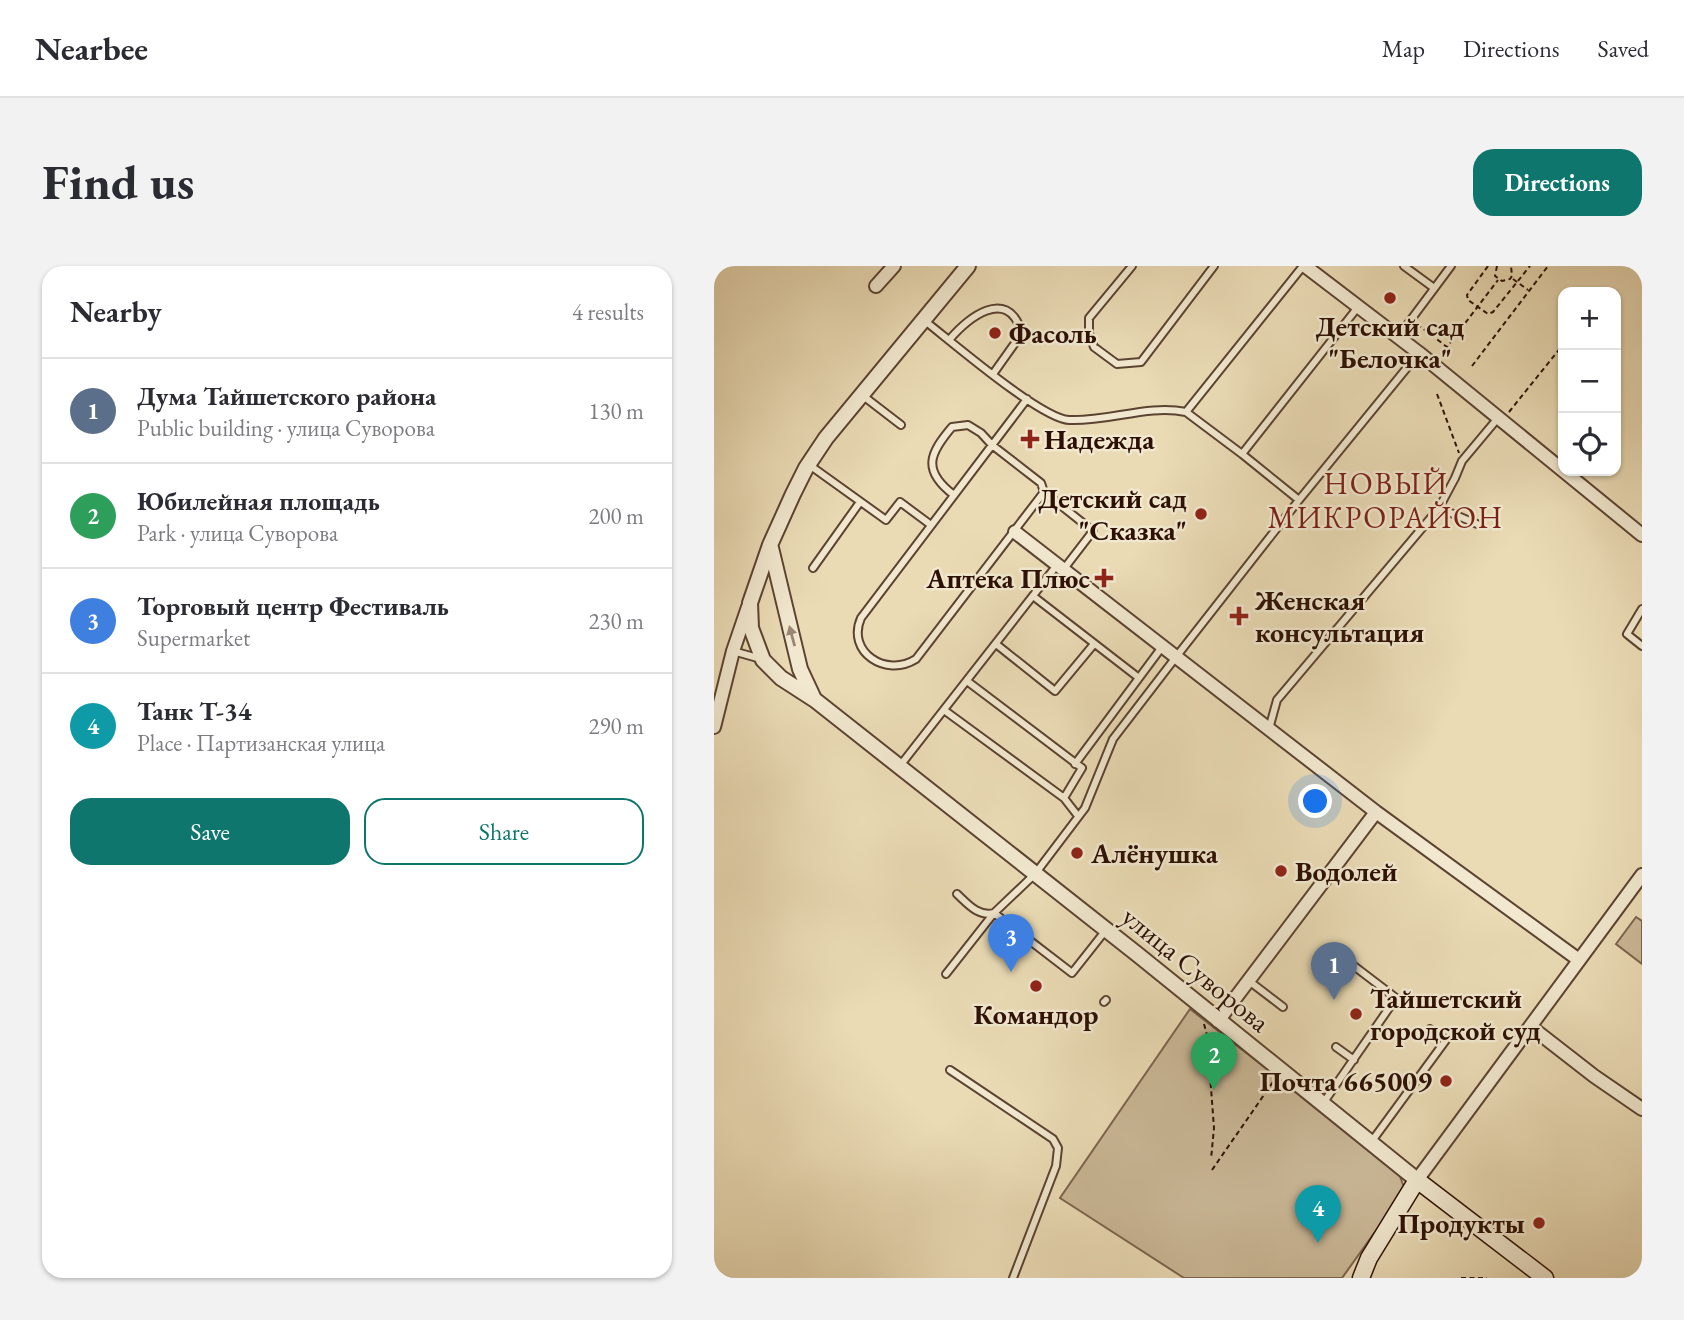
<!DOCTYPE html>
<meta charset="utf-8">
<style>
:root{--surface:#fff;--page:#f2f2f3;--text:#2b2b33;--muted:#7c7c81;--line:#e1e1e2;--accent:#0f766e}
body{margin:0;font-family:"EB Garamond",serif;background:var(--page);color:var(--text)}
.controls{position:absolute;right:21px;top:21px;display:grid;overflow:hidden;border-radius:14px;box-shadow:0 2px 5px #0004}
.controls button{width:63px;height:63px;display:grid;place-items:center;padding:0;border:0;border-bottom:2px solid var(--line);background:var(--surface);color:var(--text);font:35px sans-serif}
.you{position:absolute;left:602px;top:536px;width:24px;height:24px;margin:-18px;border:5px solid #fff;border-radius:50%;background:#1a73e8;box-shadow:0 0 0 10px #1a73e833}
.badge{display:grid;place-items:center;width:46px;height:46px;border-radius:50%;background:var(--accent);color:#fff;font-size:23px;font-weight:700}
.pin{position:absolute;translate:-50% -58px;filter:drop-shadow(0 2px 4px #0008)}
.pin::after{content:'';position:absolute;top:37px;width:24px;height:21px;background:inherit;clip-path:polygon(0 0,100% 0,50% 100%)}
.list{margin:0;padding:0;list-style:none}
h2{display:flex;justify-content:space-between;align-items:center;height:91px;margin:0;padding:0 28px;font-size:30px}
h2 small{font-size:23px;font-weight:400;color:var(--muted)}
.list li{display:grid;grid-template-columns:46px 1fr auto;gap:21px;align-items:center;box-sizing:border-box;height:105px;padding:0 28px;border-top:2px solid var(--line)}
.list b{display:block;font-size:26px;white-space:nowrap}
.list p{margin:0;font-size:23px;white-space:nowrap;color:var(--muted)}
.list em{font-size:23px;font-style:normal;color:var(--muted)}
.actions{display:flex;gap:14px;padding:21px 28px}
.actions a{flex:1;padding:16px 0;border:2px solid var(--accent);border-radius:21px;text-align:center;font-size:24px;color:var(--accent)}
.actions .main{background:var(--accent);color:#fff}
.icon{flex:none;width:38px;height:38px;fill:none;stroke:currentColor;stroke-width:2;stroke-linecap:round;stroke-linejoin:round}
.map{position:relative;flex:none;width:928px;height:1012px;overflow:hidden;border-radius:21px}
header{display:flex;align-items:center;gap:42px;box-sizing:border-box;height:98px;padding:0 35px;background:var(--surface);border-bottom:2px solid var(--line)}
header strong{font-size:33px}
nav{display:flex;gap:38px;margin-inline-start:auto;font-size:24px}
.intro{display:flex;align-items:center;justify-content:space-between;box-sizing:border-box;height:168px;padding:0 42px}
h1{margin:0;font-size:49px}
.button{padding:18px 32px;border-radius:21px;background:var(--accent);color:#fff;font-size:24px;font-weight:700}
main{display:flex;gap:42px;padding:0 42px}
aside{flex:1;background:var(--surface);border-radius:21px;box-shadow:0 2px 5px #0004}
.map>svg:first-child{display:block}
</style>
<header>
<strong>Nearbee</strong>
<nav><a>Map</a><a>Directions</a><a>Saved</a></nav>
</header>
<div class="intro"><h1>Find us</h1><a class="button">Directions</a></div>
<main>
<aside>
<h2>Nearby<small>4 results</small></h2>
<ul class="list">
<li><span class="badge" style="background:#5c6f8a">1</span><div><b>Дума Тайшетского района</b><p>Public building · улица Суворова</p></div><em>130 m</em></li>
<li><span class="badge" style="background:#2e9e5b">2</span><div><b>Юбилейная площадь</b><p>Park · улица Суворова</p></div><em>200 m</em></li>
<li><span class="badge" style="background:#3f7fe0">3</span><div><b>Торговый центр Фестиваль</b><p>Supermarket</p></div><em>230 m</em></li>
<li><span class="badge" style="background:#0f9aa8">4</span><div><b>Танк Т-34</b><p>Place · Партизанская улица</p></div><em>290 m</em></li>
</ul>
<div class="actions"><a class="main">Save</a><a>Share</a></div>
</aside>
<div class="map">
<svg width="928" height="1012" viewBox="0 0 928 1012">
<rect width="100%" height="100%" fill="#eadbb5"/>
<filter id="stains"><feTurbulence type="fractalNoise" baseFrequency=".00286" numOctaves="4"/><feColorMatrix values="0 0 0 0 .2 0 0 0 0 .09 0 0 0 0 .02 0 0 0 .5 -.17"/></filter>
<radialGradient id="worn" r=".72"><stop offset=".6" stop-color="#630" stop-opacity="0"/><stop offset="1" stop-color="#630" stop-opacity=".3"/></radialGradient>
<path fill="#cab897" stroke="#7c644e" stroke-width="2" d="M922,651L928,655V698L902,678Z
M476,743L684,905L691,924L628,1012H470L346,932Z"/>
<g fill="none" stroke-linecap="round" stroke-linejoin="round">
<defs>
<path id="service" d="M418,0L375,52V67L380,81L403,98L427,96L500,0
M690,0L720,22
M211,55C238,76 326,152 355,154C394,156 434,138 472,146L589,0
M684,71L737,0
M235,74C254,52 292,21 307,64L301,77L279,108
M148,129L187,159
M472,146L528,188
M94,198L172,254L186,236L217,259
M330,226L379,265L349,304
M240,229C207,204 216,187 238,161L254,159L267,167L278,179L327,217L330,226L202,393C172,412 132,386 147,352C202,279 257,206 313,133
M585,234L528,188L644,41
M725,242L763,258
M99,302L146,236
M319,330L425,412
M928,343L913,368L928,380
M282,378L341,425L380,378
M19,385L47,393
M230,444L350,532L368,502L253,415
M555,463L563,434L725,242L741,212L748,195L784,152
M361,498L448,381
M185,501L343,299
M350,532L364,550
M243,628C254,638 264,651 280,647L321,608L371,542L399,473L462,391L585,234L705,87
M232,708L280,647L358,707L392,664
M535,715L569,741
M390,736L392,734
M622,781L640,794
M236,804L339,873L344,882L342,900L299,1012
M610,836L682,732L640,700
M658,875L732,774L716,763"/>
<path id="minor" d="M591,0L705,87L928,269
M162,20L180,0
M301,266L662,546L865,694
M0,461L19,385L34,341
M504,755L662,546
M817,761L880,810L928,843
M703,914L928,609"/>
<path id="tertiary" d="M254,0L112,172L92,202L79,228L56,279L36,337L37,362L49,394L67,412L101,434L423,688L703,914
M57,282L86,403L100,433"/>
<path id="secondary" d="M647,1012L655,992L703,914L831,1012"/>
</defs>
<use href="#service" stroke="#5c4331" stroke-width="10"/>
<use href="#minor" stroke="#5c4331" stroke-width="16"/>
<use href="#tertiary" stroke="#5c4331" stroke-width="18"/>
<use href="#secondary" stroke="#2d1005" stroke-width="19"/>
<path stroke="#2d1005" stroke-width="2" stroke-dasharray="5 3.5" stroke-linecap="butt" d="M774,0L753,29L754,34L774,48L779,46L816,0
M783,0L781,10L788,15L796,13L798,10L797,0
M799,13L814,24
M703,58L733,81L784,14
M758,100L834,0
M723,128L745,187
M795,146L848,80
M490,758L493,769L500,862L497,893
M498,904L561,813
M747,1012H773"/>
<use href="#service" stroke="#f1e8cf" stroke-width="6"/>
<use href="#minor" stroke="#f1e8cf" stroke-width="12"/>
<use href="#tertiary" stroke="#f1e8cf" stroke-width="14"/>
<use href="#secondary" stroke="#f1e8cf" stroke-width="16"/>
</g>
<defs><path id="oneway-solid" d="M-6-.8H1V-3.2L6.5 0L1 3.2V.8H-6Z" transform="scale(1.75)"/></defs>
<use fill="#998774" href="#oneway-solid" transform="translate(78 370) rotate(-105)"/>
<g fill="#8f2418" stroke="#f1e8cf" stroke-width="2.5">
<circle cx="676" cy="32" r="7"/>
<circle cx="281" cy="67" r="7"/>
<path d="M312.5 162.5h7v7h7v7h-7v7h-7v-7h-7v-7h7z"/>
<circle cx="487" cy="248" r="7"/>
<path d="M386.5 301.5h7v7h7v7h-7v7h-7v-7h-7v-7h7z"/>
<path d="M521.5 339.5h7v7h7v7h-7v7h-7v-7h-7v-7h7z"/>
<circle cx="363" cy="587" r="7"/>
<circle cx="567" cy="605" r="7"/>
<circle cx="322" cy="720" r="7"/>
<circle cx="642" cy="748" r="7"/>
<circle cx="732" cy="815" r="7"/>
<circle cx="825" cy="957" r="7"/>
</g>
<g text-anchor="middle" stroke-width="5" stroke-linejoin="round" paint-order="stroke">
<g font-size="28" font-weight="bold" fill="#2d1005" stroke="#f1e8cf" text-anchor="start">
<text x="676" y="70" text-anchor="middle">Детский сад<tspan x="676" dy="32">"Белочка"</tspan></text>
<text x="295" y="77">Фасоль</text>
<text x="330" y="183">Надежда</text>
<text x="473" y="242" text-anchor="end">Детский сад<tspan x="473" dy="32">"Сказка"</tspan></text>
<text x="376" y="322" text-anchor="end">Аптека Плюс</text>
<text x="541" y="344">Женская<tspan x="541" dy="32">консультация</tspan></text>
<text x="377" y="597">Алёнушка</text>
<text x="581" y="615">Водолей</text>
<text x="656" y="742">Тайшетский<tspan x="656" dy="32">городской суд</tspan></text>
<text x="322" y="758" text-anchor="middle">Командор</text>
<text x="718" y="825" text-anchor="end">Почта 665009</text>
<text x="811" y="967" text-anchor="end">Продукты</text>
</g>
<g font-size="28" fill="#2d1005" stroke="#f1e8cf">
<text transform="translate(482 703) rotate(39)" y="10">улица Суворова</text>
</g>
<g font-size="30" letter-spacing="2" fill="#7a1f14" stroke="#f1e8cf">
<text x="672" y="228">НОВЫЙ<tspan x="672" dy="34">МИКРОРАЙОН</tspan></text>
</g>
</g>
<rect width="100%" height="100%" filter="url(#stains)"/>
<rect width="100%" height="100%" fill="url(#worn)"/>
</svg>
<div class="controls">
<button>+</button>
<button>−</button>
<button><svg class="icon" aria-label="locate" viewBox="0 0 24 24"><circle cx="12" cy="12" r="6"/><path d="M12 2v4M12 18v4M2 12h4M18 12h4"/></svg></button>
</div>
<div class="you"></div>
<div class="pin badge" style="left:620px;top:734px;background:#5c6f8a">1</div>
<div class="pin badge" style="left:500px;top:824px;background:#2e9e5b">2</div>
<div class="pin badge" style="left:297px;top:706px;background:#3f7fe0">3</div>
<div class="pin badge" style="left:604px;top:977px;background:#0f9aa8">4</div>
</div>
</main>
